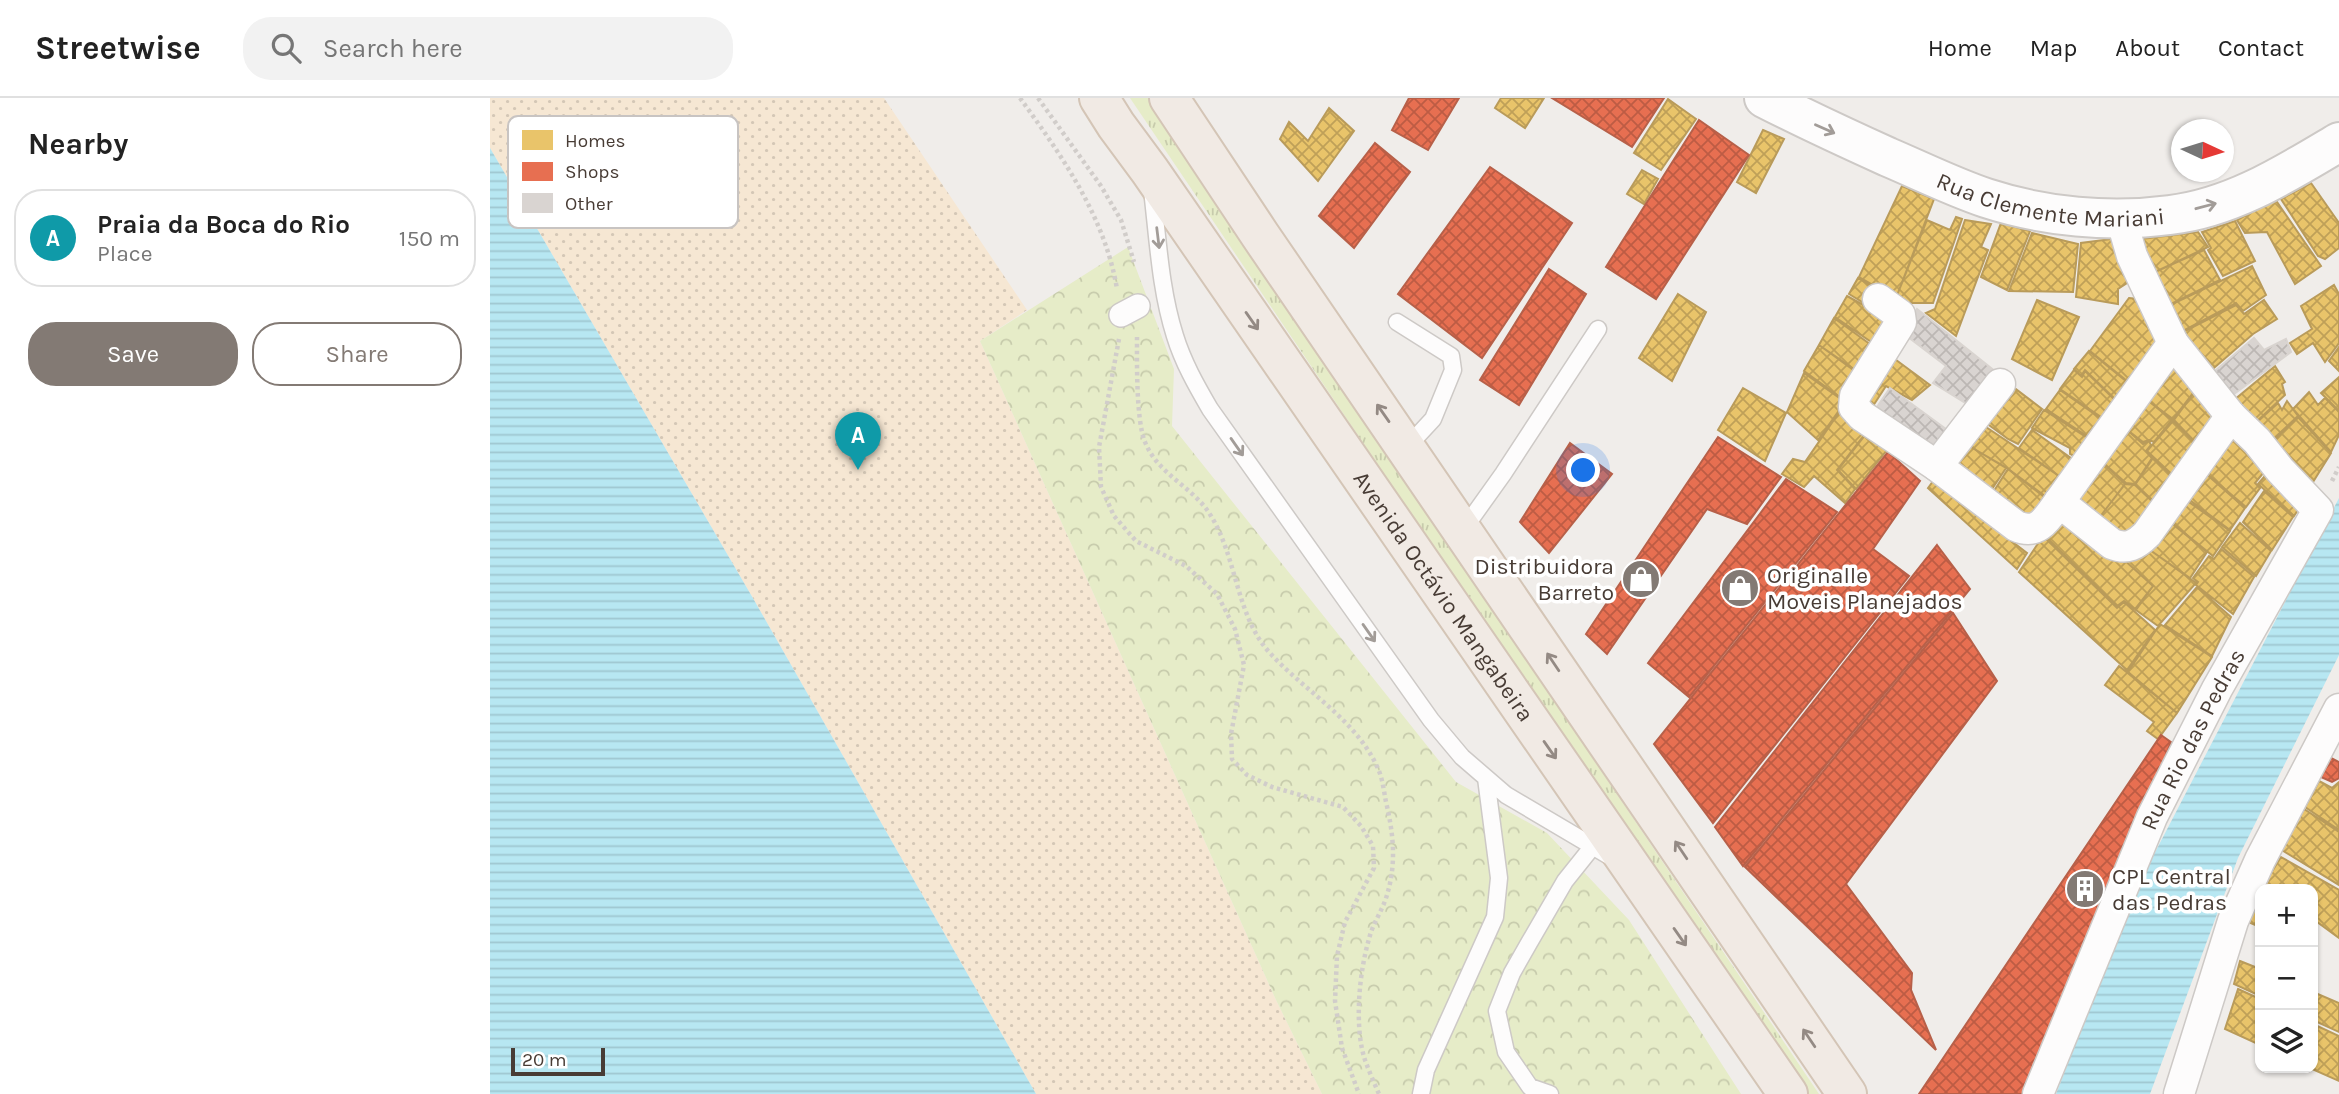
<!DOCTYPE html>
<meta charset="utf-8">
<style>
:root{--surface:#fff;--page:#f2f2f2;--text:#222;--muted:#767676;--line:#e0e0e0;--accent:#837a74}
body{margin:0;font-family:Karla,sans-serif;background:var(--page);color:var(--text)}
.controls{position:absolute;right:21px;bottom:21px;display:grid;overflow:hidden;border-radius:14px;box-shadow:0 2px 5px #0004}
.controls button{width:63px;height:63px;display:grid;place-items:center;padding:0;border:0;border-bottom:2px solid var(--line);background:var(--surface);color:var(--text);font:35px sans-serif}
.compass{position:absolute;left:1681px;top:21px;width:63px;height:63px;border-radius:50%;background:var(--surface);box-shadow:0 2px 5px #0004;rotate:94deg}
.scale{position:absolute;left:21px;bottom:18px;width:94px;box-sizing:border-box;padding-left:7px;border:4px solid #483c35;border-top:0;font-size:19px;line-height:24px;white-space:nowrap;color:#483c35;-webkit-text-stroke:5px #fff;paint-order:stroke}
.you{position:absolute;left:1094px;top:373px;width:24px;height:24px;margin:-18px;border:5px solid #fff;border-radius:50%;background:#1a73e8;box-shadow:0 0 0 10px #1a73e833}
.badge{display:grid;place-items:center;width:46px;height:46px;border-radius:50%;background:var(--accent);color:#fff;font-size:23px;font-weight:700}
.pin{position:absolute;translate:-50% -58px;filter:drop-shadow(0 2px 4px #0008)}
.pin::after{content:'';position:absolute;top:37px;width:24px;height:21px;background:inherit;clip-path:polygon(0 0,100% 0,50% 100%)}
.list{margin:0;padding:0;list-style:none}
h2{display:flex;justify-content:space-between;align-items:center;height:91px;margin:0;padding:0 28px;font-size:30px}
h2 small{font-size:23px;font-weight:400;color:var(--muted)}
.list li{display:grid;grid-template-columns:46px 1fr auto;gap:21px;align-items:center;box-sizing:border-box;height:98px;margin:0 14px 14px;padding:0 14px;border:2px solid var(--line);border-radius:28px}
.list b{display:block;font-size:26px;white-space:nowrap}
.list p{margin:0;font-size:23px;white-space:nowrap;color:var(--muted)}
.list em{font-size:23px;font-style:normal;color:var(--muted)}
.actions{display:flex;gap:14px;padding:21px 28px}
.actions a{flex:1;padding:16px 0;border:2px solid var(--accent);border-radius:28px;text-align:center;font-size:24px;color:var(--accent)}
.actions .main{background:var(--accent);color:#fff}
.icon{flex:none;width:38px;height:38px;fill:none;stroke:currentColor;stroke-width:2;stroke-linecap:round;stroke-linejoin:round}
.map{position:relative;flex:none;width:1849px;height:996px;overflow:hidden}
header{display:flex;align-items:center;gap:42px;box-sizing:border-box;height:98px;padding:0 35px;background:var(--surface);border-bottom:2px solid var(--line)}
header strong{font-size:33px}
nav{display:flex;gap:38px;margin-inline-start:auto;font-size:24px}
.search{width:490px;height:63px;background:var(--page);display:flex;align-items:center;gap:18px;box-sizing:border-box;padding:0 24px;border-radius:28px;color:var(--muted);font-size:26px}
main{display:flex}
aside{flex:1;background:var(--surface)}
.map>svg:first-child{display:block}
</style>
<header>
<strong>Streetwise</strong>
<div class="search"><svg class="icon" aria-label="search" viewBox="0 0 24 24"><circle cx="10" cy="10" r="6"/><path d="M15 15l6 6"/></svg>Search here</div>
<nav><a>Home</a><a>Map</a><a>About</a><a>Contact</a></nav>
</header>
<main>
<aside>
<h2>Nearby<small></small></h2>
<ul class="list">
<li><span class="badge" style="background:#0f9aa8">A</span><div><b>Praia da Boca do Rio</b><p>Place</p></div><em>150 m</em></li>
</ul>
<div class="actions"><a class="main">Save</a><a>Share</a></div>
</aside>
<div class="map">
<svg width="1849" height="996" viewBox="0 0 1849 996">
<defs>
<pattern id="grass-tufts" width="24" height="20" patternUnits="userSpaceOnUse" patternTransform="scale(1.75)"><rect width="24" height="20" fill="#e6ecc8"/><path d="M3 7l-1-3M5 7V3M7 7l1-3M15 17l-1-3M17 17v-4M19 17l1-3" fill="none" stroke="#c7cbac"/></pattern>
<pattern id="sand-dots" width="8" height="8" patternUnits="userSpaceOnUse" patternTransform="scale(1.75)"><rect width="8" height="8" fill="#f6e7d3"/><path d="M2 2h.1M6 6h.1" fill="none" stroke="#d4c7b6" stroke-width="1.8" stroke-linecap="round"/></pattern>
<pattern id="park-crowns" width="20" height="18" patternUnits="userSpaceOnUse" patternTransform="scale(1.75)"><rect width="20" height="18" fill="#e6ecc8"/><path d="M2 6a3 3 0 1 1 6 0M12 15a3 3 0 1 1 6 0" fill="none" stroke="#c7cbac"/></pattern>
<pattern id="water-rules" width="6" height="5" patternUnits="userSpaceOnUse" patternTransform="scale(1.75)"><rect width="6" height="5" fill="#b7e7f2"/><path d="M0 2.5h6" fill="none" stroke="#9fc7d0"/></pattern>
<pattern id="homes-cross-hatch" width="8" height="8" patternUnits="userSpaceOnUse" patternTransform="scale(1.75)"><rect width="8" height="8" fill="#e9c46a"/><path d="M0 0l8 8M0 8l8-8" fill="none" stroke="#bfa058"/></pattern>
<pattern id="shops-cross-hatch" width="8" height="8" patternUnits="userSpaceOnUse" patternTransform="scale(1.75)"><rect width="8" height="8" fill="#e76f51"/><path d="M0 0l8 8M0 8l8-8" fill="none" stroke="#bd5c44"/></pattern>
<pattern id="building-cross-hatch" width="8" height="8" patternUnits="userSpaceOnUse" patternTransform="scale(1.75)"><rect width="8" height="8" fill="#d9d4d1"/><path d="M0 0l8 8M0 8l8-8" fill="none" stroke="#bcb7b4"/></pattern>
</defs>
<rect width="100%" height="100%" fill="#f0edea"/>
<path fill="url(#grass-tufts)" d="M640,0H658L1329,996H1313Z"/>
<path fill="url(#sand-dots)" d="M0,0H394L537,212L490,243L786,902L832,996H546L264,502L0,50Z"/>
<path fill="url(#park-crowns)" d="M638,149L684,271L682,328L966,684L1057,735L1139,822L1251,996H832L786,902L490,243Z"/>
<path fill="url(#water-rules)" d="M0,50L264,502L546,996H0Z
M1849,400V557L1748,760L1660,996H1566L1645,793Z"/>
<path fill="url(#homes-cross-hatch)" stroke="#b99b5a" stroke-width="2" d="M1011,0H1054L1035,30L1005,10Z
M1178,1L1206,21L1171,72L1144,55Z
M839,10L864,33L828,83L790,41L799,24L818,43Z
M1273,32L1294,41L1266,95L1247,84Z
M1152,72L1168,81L1154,106L1137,96Z
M1821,85L1849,125V150L1835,161L1828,158L1791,101Z
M1412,88L1444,101L1406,200L1369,179Z
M1785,101L1831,168L1805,186L1777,134L1755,135L1747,122Z
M1466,119L1472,121L1443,205H1404L1437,122L1460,132Z
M1475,122L1501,126L1491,149L1498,152L1466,238L1436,215L1445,211Z
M1745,123L1765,163L1733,178L1718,152L1721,150L1712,134Z
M1511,125L1540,133L1517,192L1491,179Z
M1708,134L1718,149L1665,174L1651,141Z
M1542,135L1588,146L1583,194L1519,193Z
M1629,140L1643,181L1628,191V206L1586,199L1591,145Z
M1714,152L1730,182L1679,207L1665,174Z
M1762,168L1776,197L1753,213L1746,205L1691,234L1676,209Z
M1368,180L1386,191L1379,208L1359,196Z
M1844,187L1849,196V245L1835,264L1823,245L1807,256L1800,245L1822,231L1811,208Z
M1188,196L1216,214L1182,283L1149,260Z
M1357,198L1404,224L1390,250L1345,219Z
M1639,200L1657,202L1677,241L1642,287L1600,253Z
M1547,202L1589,219L1562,282L1522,261Z
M1774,202L1787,221L1763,236L1717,276L1691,235L1746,207L1754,216Z
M1344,220L1388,252L1374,278L1329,247Z
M1329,247L1373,279L1358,305L1314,273Z
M1849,249V273L1839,263Z
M1599,253L1642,288L1627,303L1595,272L1591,278L1584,271Z
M1398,256L1440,287L1422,302L1396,288L1381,311L1367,304Z
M1684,264L1706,291L1683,321L1656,301Z
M1785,268L1795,284L1792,286L1795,297L1763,327L1743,303Z
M1584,272L1592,279L1595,273L1627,304L1614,321L1570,291Z
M1314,275L1355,304L1328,342L1297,314Z
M1849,279V313L1831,295Z
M1518,285L1552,311L1528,346L1518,341L1492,322Z
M1253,290L1296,315L1275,363L1228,332Z
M1570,292L1613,322L1600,340L1556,311Z
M1706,292L1731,317L1711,350L1684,322Z
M1819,294L1828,307L1835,300L1849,314V337L1841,354L1803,311Z
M1656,301L1682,322L1664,344L1659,342L1653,344L1636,331Z
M1797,303L1808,318L1780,344L1765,326L1788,305L1792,312Z
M1554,312L1599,341L1586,359L1580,356V350L1542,330Z
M1350,313L1375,336L1347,372L1365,391L1355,405L1324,378L1314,389L1292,376L1303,361L1315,364Z
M1808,319L1841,355L1818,392L1781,345Z
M1683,323L1711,351L1688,382L1657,353Z
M1490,325L1572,380L1559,401L1517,370L1474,345Z
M1636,331L1653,346L1659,343L1661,347L1656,353L1662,360L1645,386L1636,385L1609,361Z
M1542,332L1585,363L1572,380L1529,350Z
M1376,336L1397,352L1366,391L1348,372Z
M1740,336L1778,369L1765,385L1770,390L1756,409L1716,375Z
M1474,345L1516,370L1500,394L1460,365Z
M1663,360L1687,383L1668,407L1645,387Z
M1609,361L1635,386L1606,424L1578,401Z
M1518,371L1558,402L1538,429L1502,396Z
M1780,372L1811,407L1804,418L1768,386Z
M1449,375L1498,425L1537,455L1527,471L1438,390Z
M1715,375L1755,410L1740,432L1697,400Z
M1635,386L1645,387L1667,408L1630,445L1606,424Z
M1774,393L1803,419L1782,452L1753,424Z
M1696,402L1740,433L1723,458L1681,424Z
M1570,418L1632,460L1663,488L1645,511L1634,503L1627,508L1554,437Z
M1680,424L1717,454L1700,480L1660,452Z
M1750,425L1781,453L1766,478L1732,449Z
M1553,438L1627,510L1634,504L1665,532L1637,572L1529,474Z
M1731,451L1764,479L1743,516L1706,487L1708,484L1703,480L1719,458L1724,461Z
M1660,452L1706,485L1668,528L1646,512L1663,488L1633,461Z
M1707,489L1741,519L1722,558L1675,527Z
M1670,526L1722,559L1687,615L1638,574Z
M1629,568L1687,615L1668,641L1657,633L1664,624L1615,587Z
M1829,683L1842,690L1849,684V732L1815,709Z
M1814,711L1849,734V787L1790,751Z
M1791,759L1849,792V840L1823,821V791H1771Z
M1770,793V829L1758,824Z
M1750,863L1770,871V898L1744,886Z
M1748,891L1770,901V947L1735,931Z
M1823,894L1849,905V934L1823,922Z
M1823,926L1849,938V983L1820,970H1823Z"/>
<path fill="url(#shops-cross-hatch)" stroke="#b76049" stroke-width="2" d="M919,0H969L938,52L902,32Z
M1062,0H1174L1142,49Z
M1209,22L1259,57L1166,201L1116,169Z
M885,45L920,74L864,150L829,118Z
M1000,69L1082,125L992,260L908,196Z
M1059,171L1096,196L1029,307L990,282Z
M1228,339L1291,379L1257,426L1217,411L1117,556L1096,536Z
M1080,345L1122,376L1059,455L1030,424Z
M1398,354L1430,383L1383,451L1419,478L1223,725L1164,646Z
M1296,381L1347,414L1199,599L1158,565Z
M1447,447L1480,491L1253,768L1225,729Z
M1463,515L1507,583L1356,786L1422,875L1421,892L1446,952L1255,769Z
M1671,637L1681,644L1565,939L1533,996H1429Z
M1841,660L1849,664V680L1842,684L1831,679Z"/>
<path fill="url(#building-cross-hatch)" stroke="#d9d4d0" stroke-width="2" d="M1427,211L1511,278L1485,311L1443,285L1456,268L1414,236L1425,227L1420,222Z
M1764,240L1774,252L1796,241L1801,254L1740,299L1719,278Z
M1400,290L1464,337L1451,352L1385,312Z"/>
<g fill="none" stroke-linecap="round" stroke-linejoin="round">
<defs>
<path id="service" d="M662,92C668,141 670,191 685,238C693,264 706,287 720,311L941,622L972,659L1016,697L1121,759
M907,224L961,258L963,272L943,321L917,349
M973,432L1013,376L1108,231
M931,996L936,972L1005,819L1009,780L996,680
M1060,996L1040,989L1016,954L1007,913L1022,875L1039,845L1075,783L1103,748"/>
<path id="pedestrian" d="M631,217L648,208"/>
<g id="minor">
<path d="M1388,201L1410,217L1411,224L1365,298L1364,309L1372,318L1447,368L1526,428C1548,438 1557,421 1569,404L1622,446C1637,452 1646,447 1657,436L1741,318"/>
<path d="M1447,368L1510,286"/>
<path d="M1569,404L1683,245"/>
<path id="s1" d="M1548,996L1662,719L1727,591L1828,412L1790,372L1767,343L1741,318L1683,245L1642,158L1631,120"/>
<path d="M1689,996L1743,823L1770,762L1849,611"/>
</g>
<g id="tertiary">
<path id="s2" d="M1274,0C1315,21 1356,40 1398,59C1431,73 1463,89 1496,100C1554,119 1620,125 1680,117C1742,110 1797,75 1849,44"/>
</g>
<g id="primary">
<path id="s3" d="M609,0L626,27L660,73L1298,996"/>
<path d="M679,0L770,137L1357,996"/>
</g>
</defs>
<use href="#service" stroke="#cdc9c6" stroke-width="19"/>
<use href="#pedestrian" stroke="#cdc9c6" stroke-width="26"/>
<use href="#minor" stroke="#cdc9c6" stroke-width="33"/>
<use href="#tertiary" stroke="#cdc9c6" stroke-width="42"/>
<use href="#primary" stroke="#d4c5b6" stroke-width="42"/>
<path stroke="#d1cdca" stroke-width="4.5" stroke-dasharray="3.5 3.5" stroke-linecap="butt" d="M530,0C572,58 615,119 627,191
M548,0L611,88L631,122L644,164
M647,239C647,264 646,322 655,344C668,377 704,389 721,418C747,460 746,517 779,554C815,594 868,622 889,673C893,683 894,694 896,704C904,738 907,769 895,803C890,816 882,828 879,841C869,875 864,929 875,962C879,973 884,985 889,996
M629,241L609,349L611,389L624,418L646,443L696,468L727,496L745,531L754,567L741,636L742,661L757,677L782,689L853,709L871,728L883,748L884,770L855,824L847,858L845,903L852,950L869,996
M1842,383L1849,369"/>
<use href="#service" stroke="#fdfcfc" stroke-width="16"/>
<use href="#pedestrian" stroke="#fdfcfc" stroke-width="23"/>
<use href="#minor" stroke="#fdfcfc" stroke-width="30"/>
<use href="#tertiary" stroke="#fdfcfc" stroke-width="38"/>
<use href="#primary" stroke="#f1eae4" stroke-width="38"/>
</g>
<defs><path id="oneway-shaft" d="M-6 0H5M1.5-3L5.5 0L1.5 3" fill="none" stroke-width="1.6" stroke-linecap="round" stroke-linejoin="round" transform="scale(1.75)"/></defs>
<g stroke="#a29c98">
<use href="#oneway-shaft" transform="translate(1335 31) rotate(24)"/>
<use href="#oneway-shaft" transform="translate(1716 108) rotate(-15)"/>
<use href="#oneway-shaft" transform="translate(668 140) rotate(83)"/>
<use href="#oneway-shaft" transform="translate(747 349) rotate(55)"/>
<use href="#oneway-shaft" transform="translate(879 535) rotate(55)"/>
</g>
<g stroke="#948a84">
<use href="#oneway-shaft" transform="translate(762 223) rotate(55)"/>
<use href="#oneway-shaft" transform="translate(893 315) rotate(-125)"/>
<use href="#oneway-shaft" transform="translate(1063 564) rotate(-124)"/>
<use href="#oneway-shaft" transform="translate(1060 652) rotate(55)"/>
<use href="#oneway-shaft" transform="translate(1191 752) rotate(-124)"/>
<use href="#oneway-shaft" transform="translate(1190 839) rotate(55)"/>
<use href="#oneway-shaft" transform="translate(1319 940) rotate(-124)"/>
</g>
<defs>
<symbol id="shop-disc" viewBox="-11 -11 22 22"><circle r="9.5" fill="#837a74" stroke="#fff"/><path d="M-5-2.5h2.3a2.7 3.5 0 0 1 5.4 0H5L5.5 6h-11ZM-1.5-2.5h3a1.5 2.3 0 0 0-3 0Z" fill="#fff"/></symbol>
<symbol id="building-disc" viewBox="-11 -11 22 22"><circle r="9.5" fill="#837a74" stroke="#fff"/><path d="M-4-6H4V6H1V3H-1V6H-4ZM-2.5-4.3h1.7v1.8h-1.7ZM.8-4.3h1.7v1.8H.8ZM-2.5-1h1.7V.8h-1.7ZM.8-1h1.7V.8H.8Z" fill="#fff"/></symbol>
</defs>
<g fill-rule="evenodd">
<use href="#shop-disc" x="1129" y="459" width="44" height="44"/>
<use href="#shop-disc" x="1228" y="468" width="44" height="44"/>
<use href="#building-disc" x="1573" y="769" width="44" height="44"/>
</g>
<g text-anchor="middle" stroke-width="7" stroke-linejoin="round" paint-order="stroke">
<g font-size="23" fill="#483c35" stroke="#fff">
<text dy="8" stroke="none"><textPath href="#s2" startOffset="308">Rua Clemente Mariani</textPath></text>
<text dy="8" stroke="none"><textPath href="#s3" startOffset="606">Avenida Octávio Mangabeira</textPath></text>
<text dy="8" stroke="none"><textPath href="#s1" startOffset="387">Rua Rio das Pedras</textPath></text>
</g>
<g font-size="23" fill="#483c35" stroke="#fff" text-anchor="start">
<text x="1124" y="476" text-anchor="end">Distribuidora<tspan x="1124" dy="26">Barreto</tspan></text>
<text x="1277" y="485">Originalle<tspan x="1277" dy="26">Moveis Planejados</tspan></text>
<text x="1622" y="786">CPL Central<tspan x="1622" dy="26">das Pedras</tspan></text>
</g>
</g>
<rect x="18" y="18" width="230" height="112" rx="10" fill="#fff" stroke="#c8c4c2" stroke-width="2"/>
<rect x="32" y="32" width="31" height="20" fill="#e9c46a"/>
<rect x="32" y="64" width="31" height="19" fill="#e76f51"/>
<rect x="32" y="95" width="31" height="20" fill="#d9d4d1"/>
<g font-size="19" fill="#483c35">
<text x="75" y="49">Homes</text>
<text x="75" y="80">Shops</text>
<text x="75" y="112">Other</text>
</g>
</svg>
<div class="controls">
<button>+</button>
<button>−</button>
<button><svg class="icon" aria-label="layers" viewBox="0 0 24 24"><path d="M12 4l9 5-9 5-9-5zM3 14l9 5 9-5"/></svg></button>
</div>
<svg class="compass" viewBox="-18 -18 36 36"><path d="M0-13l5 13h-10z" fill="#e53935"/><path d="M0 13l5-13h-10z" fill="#767676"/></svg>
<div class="scale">20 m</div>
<div class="you"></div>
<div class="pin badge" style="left:368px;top:372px;background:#0f9aa8">A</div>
</div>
</main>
